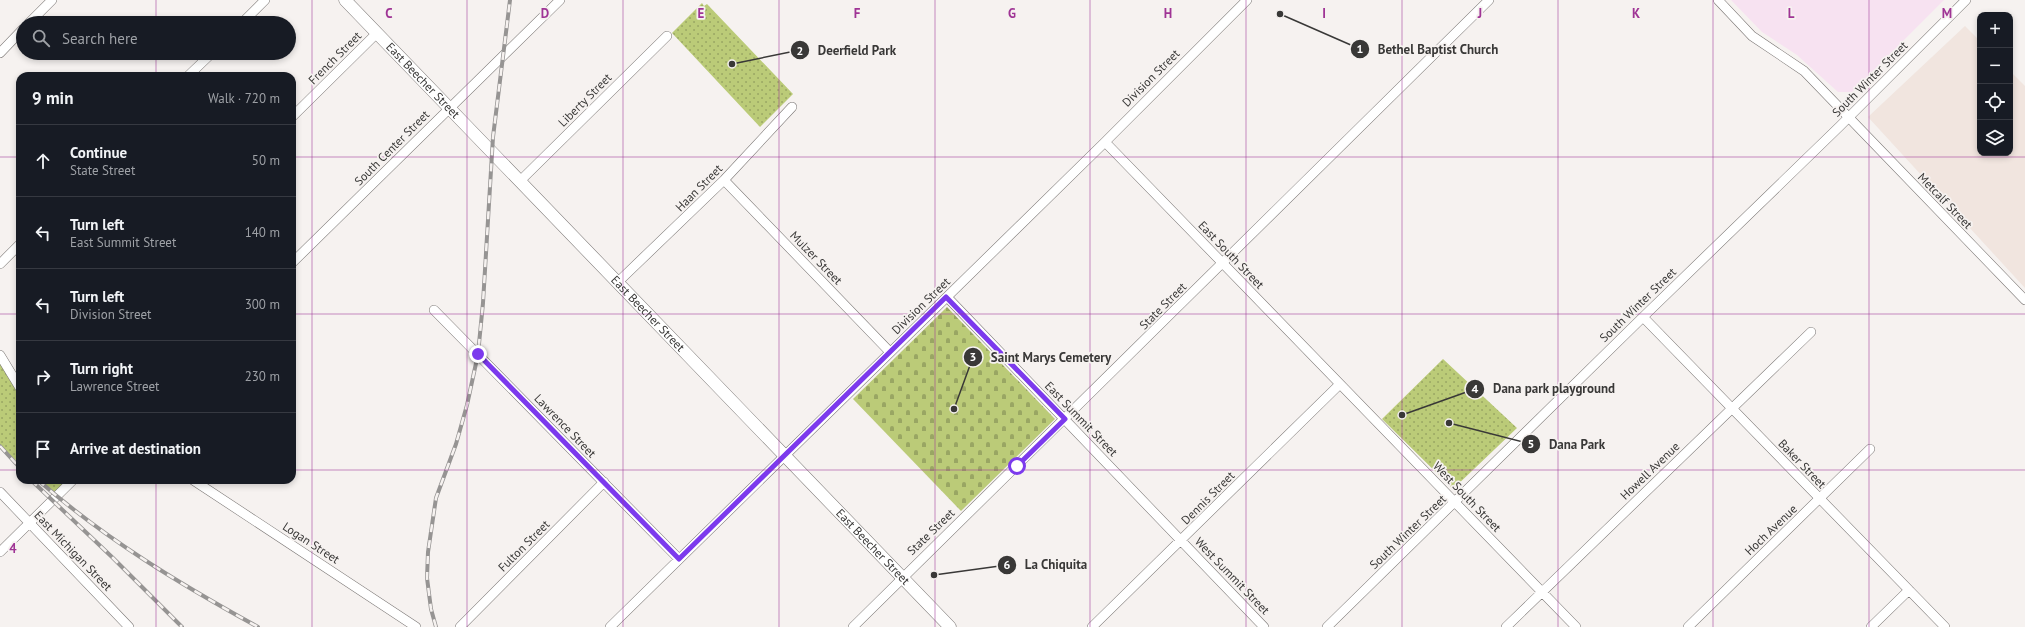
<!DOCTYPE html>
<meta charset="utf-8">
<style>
:root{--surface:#171b24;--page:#242831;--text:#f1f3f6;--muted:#9ea1a6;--line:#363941}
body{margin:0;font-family:"PT Sans",sans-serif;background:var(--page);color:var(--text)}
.controls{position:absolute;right:12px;top:12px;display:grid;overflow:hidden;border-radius:8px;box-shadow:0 2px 6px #0003}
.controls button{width:36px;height:36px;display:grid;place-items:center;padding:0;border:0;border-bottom:1px solid var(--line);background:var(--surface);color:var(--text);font:20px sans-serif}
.stop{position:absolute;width:12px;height:12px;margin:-9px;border:3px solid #7c3aed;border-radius:50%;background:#fff}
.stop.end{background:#7c3aed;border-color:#fff;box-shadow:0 1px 4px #0008}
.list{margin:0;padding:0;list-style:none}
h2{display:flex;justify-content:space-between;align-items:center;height:52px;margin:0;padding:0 16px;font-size:17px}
h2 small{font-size:13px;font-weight:400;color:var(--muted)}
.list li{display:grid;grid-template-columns:26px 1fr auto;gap:12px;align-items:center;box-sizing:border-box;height:72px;padding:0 16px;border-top:1px solid var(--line)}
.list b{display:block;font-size:15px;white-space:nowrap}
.list p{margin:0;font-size:13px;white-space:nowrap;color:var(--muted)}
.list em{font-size:13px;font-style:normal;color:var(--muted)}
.icon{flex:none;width:22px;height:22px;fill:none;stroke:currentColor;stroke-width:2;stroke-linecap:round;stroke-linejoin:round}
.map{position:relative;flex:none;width:2025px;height:627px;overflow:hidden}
.search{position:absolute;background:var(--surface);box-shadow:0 2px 6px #0003;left:16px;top:16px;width:280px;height:44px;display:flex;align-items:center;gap:10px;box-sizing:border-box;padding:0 14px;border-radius:22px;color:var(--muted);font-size:15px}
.panel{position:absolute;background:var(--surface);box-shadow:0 2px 6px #0003;left:16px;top:72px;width:280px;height:412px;border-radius:12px}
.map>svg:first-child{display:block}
</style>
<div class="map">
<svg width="2025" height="627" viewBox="0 0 2025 627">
<defs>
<pattern id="cemetery-stones" width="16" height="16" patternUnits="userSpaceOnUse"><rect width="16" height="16" fill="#bbcb78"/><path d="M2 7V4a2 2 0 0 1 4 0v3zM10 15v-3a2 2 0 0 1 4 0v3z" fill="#99a663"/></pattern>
<pattern id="park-dots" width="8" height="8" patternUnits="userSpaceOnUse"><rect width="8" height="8" fill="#bbcb78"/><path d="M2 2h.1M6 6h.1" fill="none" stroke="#99a663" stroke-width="1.8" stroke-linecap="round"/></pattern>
</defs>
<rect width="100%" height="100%" fill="#f6f2f0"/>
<path fill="#f1e5df" d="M1965,26L1980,41V153H2010V71L2025,86V288L1868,117Z"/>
<path fill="#f7e2f1" d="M1731,0H1944L1852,92H1838L1797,55L1762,32Z"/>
<path fill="url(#cemetery-stones)" d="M947,307L1055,419L961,511L853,399Z"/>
<path fill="url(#park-dots)" d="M702,3L704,6L707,4L793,94L760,127L672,33Z
M0,355L20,388V464L0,446Z
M1443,359L1517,428L1453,489L1382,419Z
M38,480H73L57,496Z"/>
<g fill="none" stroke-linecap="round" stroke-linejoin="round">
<defs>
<path id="minor" d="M1718,0L1752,36L1804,71L2025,300
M29,23L52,0
M242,23L265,0
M0,53L23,29
M188,76L212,53
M292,117L377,33
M1105,142L1576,627
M724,180L890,352
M520,181L667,36
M292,263L560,0
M0,264L20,244
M618,282L724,180L792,107
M947,297L1264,627
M434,310L679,559
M1643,317L1945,627
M0,355L20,388
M193,480L416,627
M0,492L129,627
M0,552L73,480
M460,627L604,482
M610,627L1105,142L1247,0
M853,627L1489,0
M1092,627L1340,384
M1327,627L1643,317L1840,126L1966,0
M1506,627L1811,332
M1688,627L1870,449
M1871,627L1909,590"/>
<g id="major">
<path id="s1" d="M345,0L950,627"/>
</g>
</defs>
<use href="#minor" stroke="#787472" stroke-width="10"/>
<use href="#major" stroke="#787472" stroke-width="13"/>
<use href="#minor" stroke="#fff" stroke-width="9"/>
<use href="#major" stroke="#fff" stroke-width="12"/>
<defs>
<path id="rail" d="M0,446L20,468
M31,480L113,558L182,627
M38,480C105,539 180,584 258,627
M436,627L431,609L427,578L428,552L436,498L456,444L467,405L478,354L483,303L493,137L510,0"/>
</defs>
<use href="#rail" stroke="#969493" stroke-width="4"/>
<use href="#rail" stroke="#f6f2f0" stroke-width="2.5" stroke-dasharray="8" stroke-linecap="butt"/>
</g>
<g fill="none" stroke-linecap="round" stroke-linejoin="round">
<path stroke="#7c3aed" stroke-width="5" d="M478,354L679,559L946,297L1065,419L1017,466"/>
</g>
<path fill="none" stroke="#9f3495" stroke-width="1" stroke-opacity="0.55" d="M156,0V23M312,0V627M467,0V627M623,0V627M779,0V627M935,0V627M1090,0V627M1246,0V627M1402,0V627M1558,0V627M1713,0V627M1869,0V627M156,53V76M0,157H20M292,157H2025M0,314H20M292,314H2025M0,470H20M292,470H2025M156,480V627"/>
<g text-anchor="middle" stroke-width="3.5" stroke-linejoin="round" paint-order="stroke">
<g font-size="12" fill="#393837" stroke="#f6f2f0">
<text transform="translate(335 58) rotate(-45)" y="4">French Street</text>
<text transform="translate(1151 78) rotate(-45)" y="4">Division Street</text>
<text transform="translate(1870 79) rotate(-45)" y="4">South Winter Street</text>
<text dy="4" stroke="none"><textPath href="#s1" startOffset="112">East Beecher Street</textPath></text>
<text transform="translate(585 100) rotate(-45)" y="4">Liberty Street</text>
<text transform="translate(392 148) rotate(-45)" y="4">South Center Street</text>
<text transform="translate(699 188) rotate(-45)" y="4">Haan Street</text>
<text transform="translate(1945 201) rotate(46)" y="4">Metcalf Street</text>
<text transform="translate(1231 255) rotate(46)" y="4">East South Street</text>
<text transform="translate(816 258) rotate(46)" y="4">Mulzer Street</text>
<text transform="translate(1638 305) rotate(-44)" y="4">South Winter Street</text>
<text transform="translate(921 306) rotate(-44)" y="4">Division Street</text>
<text transform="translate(1163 306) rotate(-45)" y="4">State Street</text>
<text dy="4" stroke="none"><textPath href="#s1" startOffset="436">East Beecher Street</textPath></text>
<text transform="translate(1081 419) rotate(46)" y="4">East Summit Street</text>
<text transform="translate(565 426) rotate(46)" y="4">Lawrence Street</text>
<text transform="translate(1802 464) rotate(46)" y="4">Baker Street</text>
<text transform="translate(1650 471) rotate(-44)" y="4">Howell Avenue</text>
<text transform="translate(1467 497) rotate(46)" y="4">West South Street</text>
<text transform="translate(1208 498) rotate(-45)" y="4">Dennis Street</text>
<text transform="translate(1771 530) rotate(-44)" y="4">Hoch Avenue</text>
<text transform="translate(931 532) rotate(-44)" y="4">State Street</text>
<text transform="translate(1408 532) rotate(-44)" y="4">South Winter Street</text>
<text transform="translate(311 543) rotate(33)" y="4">Logan Street</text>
<text transform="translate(524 546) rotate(-45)" y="4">Fulton Street</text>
<text dy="4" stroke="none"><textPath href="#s1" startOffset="760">East Beecher Street</textPath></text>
<text transform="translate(73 551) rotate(46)" y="4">East Michigan Street</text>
<text transform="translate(1232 576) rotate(46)" y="4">West Summit Street</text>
</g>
</g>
<g font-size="13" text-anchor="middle" font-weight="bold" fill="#9f3495" stroke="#f6f2f0" stroke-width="3.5" stroke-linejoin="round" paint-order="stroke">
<text x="389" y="18">C</text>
<text x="545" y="18">D</text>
<text x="701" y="18">E</text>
<text x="857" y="18">F</text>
<text x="1012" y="18">G</text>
<text x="1168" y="18">H</text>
<text x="1324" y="18">I</text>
<text x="1480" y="18">J</text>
<text x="1636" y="18">K</text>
<text x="1791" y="18">L</text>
<text x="1947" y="18">M</text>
<text x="13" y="553">4</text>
</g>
<path fill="none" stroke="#393837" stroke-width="1.5" d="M1280 14L1360 49M732 64L800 50M954 409L973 357M1402 415L1475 389M1449 423L1531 444M934 575L1007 565"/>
<g fill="#393837" stroke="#f6f2f0" stroke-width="1.5">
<circle cx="1280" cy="14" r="4"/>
<circle cx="732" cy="64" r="4"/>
<circle cx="954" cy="409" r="4"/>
<circle cx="1402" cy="415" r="4"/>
<circle cx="1449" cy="423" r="4"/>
<circle cx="934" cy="575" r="4"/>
<circle cx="1360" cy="49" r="10"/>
<circle cx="800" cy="50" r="10"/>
<circle cx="973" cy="357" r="10"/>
<circle cx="1475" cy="389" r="10"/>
<circle cx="1531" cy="444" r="10"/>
<circle cx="1007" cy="565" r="10"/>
</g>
<g font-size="12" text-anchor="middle" font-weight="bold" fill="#fff">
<text x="1360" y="53">1</text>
<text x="800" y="55">2</text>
<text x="973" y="361">3</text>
<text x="1475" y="393">4</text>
<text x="1531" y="448">5</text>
<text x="1007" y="569">6</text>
</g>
<g font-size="13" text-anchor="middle" font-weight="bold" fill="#393837" stroke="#f6f2f0" stroke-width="3.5" stroke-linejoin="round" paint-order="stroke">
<text x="1438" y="54">Bethel Baptist Church</text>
<text x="857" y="55">Deerfield Park</text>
<text x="1051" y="362">Saint Marys Cemetery</text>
<text x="1554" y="393">Dana park playground</text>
<text x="1577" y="449">Dana Park</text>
<text x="1056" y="569">La Chiquita</text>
</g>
</svg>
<div class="controls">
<button>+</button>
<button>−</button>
<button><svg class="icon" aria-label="locate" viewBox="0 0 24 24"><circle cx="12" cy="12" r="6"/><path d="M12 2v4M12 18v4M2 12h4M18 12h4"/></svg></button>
<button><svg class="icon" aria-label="layers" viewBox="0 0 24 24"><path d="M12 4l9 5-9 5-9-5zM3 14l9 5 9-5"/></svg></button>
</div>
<div class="stop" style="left:1017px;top:466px"></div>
<div class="stop end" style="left:478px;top:354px"></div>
<div class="search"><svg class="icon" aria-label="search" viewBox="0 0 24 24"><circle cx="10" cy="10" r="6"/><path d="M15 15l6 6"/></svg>Search here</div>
<section class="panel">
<h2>9 min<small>Walk · 720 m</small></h2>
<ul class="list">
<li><svg class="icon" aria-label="ahead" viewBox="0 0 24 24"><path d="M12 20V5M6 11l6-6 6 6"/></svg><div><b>Continue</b><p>State Street</p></div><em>50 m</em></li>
<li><svg class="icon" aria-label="left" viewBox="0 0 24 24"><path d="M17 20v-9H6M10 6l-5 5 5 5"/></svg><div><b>Turn left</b><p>East Summit Street</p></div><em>140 m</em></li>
<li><svg class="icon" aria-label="left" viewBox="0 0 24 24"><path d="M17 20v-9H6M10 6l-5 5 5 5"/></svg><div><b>Turn left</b><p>Division Street</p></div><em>300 m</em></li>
<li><svg class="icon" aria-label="right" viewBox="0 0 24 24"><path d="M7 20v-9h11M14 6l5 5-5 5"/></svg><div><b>Turn right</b><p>Lawrence Street</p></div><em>230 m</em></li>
<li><svg class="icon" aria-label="arrive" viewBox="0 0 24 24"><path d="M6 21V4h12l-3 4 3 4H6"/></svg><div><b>Arrive at destination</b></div></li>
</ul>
</section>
</div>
